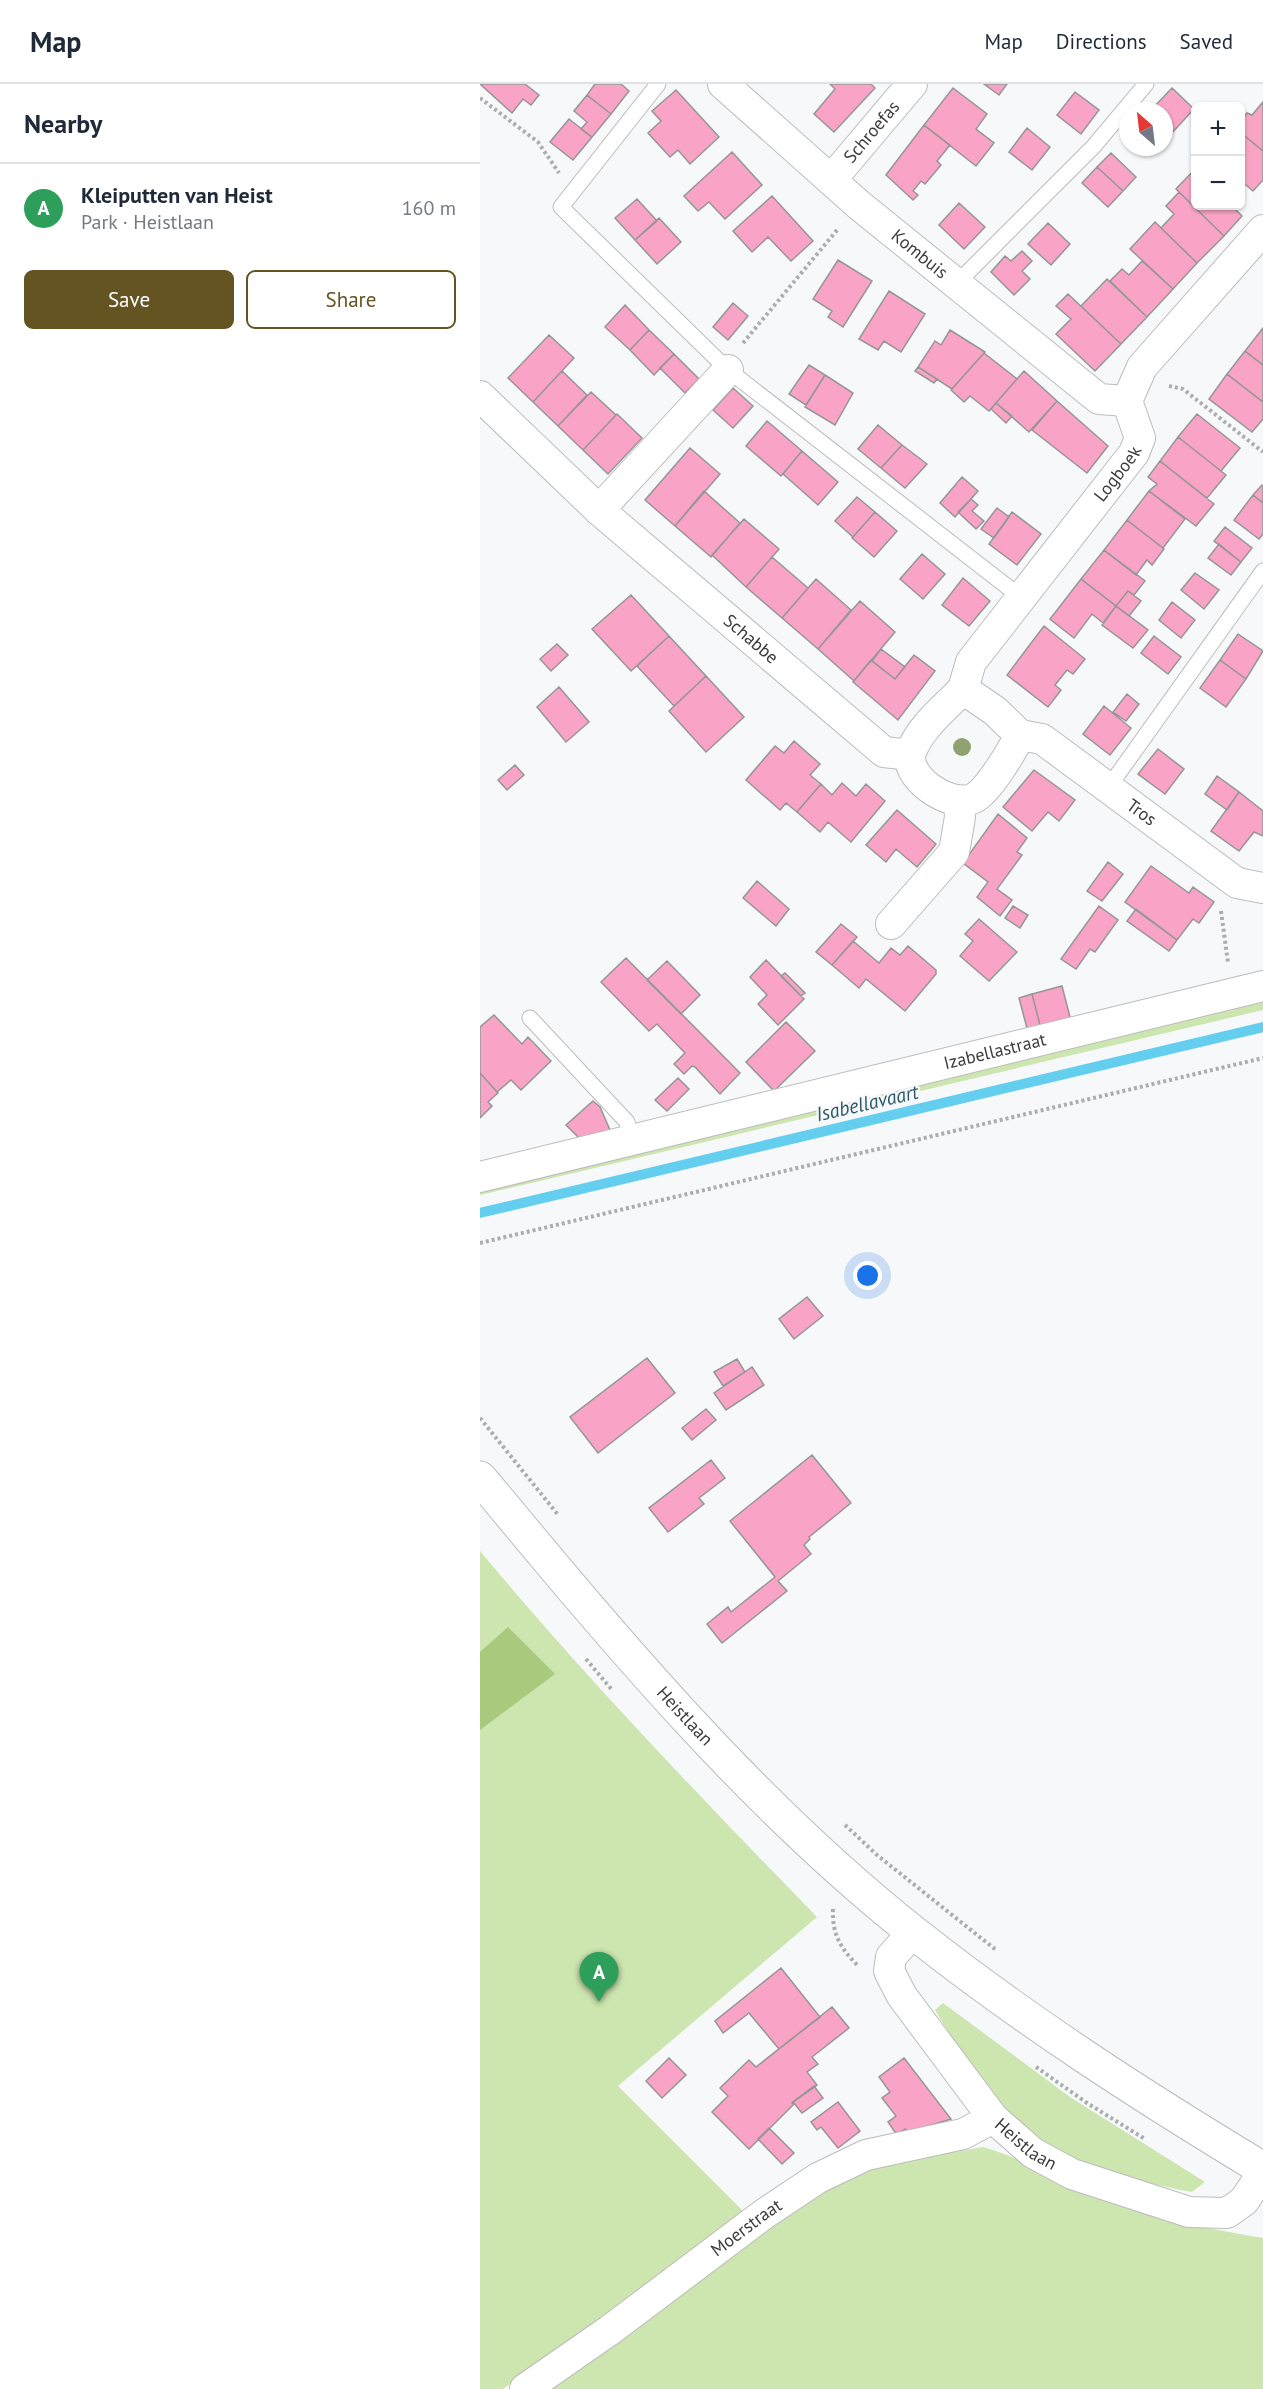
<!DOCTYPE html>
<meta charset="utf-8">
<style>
:root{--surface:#fff;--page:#f2f2f3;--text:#1f2937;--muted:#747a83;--line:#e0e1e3;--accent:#635421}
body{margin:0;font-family:"PT Sans",sans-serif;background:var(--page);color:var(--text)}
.controls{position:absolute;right:18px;top:18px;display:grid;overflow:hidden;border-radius:9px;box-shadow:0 2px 4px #0004}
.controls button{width:54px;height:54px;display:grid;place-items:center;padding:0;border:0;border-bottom:2px solid var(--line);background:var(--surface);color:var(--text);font:30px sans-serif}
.compass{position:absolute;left:639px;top:18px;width:54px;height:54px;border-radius:50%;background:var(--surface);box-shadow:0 2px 4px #0004;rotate:332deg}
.you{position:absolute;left:388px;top:1192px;width:21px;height:21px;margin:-15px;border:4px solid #fff;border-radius:50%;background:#1a73e8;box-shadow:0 0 0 9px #1a73e833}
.badge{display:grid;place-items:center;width:39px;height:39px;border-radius:50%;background:var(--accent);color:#fff;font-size:20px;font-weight:700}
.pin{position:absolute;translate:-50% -50px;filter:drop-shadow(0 2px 3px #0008)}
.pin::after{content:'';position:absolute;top:32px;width:21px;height:18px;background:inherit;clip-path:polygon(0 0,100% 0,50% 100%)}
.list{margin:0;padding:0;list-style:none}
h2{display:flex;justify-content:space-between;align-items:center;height:78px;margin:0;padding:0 24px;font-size:26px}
h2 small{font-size:20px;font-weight:400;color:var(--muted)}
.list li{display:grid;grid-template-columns:39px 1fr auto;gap:18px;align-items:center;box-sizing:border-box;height:90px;padding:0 24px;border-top:2px solid var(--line)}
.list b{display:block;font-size:22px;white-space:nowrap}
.list p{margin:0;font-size:20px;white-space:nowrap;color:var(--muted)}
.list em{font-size:20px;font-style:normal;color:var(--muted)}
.actions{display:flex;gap:12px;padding:18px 24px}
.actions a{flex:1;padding:14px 0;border:2px solid var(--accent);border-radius:9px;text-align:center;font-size:21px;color:var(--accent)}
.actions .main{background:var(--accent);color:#fff}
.map{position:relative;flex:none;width:783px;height:2305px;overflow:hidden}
header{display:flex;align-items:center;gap:36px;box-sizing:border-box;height:84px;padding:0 30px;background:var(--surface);border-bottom:2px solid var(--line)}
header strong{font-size:28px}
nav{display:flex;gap:33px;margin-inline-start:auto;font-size:21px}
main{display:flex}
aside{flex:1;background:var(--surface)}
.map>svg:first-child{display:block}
</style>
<header>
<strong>Map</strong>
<nav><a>Map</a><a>Directions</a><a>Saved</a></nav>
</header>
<main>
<aside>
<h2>Nearby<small></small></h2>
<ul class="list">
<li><span class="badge" style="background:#2e9e5b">A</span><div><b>Kleiputten van Heist</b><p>Park · Heistlaan</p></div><em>160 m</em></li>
</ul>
<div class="actions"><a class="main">Save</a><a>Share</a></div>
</aside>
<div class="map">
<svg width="783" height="2305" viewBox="0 0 783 2305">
<rect width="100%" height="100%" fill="#f7f8f9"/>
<path fill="#cde5af" d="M783,910V926L0,1111V1100Z
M0,1467C106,1594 221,1714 337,1833L138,2002L266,2130L23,2305H0Z
M463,1919L590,2013L725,2098L712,2108C655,2097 589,2082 544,2042C508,2011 479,1966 455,1926Z
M503,2063C549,2076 589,2102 634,2119C682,2137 733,2145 783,2154V2305H61L360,2094L413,2079Z"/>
<path fill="#a9c97c" d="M28,1543L75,1590L0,1646V1568Z"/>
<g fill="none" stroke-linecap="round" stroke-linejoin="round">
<path stroke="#64ceef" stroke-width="10" d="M0,1129L783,943"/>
</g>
<path fill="#f9a4c6" stroke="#969596" stroke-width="1.5" d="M0,0H45L59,11L51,21L43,15L32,29Z
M115,0H141L149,7L131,30L107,11Z
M350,0H391L395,4L354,48L334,30L355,5Z
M504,0H527L519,11Z
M473,4L507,30L496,45L514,59L496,82L444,41Z
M692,4L714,25L691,50L684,44V27H670Z
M196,6L239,53L210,80L198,66L190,73L168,49L181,37L172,27Z
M595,8L619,26L601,50L577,31Z
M107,11L131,30L112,53L101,45L107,38L94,27Z
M783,18V67L760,48V37L767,29L772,31Z
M89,35L112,53L93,76L70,58Z
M444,41L470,61L457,77L461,81L445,100L441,97L433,107L438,111L433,116L406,91Z
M547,44L570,63L552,86L529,68Z
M760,48L783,67V96L773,107L760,96Z
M252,68L282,101L245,135L229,118L218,127L204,112Z
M631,69L656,93L643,107L617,83Z
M617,83L643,107L628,123L602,99Z
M715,85L716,122H752L762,132L744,152L696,105Z
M699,108L744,152L717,179L681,144L694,130L686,122Z
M292,112L333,157L311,177L288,153L272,168L253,147Z
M157,115L177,137L155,156L135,134Z
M479,119L505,143L484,165L459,141Z
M179,134L201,158L177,180L155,156Z
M675,138L717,179L693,205L650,165Z
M568,139L590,160L571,181L548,160Z
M542,167L552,177L542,187L550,195L534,211L511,188L525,172L531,177Z
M358,176L392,197L363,243L348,233L352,227L333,215Z
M662,177L693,205L667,233L630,197L642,185L649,191Z
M627,195L667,233L641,260L601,222Z
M409,207L445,230L421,268L404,257L398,266L379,255Z
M588,210L641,260L615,287L576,250L591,235L576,222Z
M253,219L268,232L248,256L233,243Z
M145,221L169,246L150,266L125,243Z
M783,244V281L765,267Z
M169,246L194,270L174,291L150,266Z
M470,246L505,268L472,305L438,283L455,257L461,261Z
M69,251L94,274L53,318L28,294Z
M765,267L783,281V318L747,290Z
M504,269L537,295L509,327L490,312L484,318L471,306Z
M194,270L219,295L205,309L180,284Z
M329,281L345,291L326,321L309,310Z
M438,283L457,295L454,299L435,287Z
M82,287L107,311L78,342L53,318Z
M544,287L577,317L549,348L516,319Z
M747,290L783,318V335L772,348L729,315Z
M345,291L373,309L355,341L325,323Z
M253,304L273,322L253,344L233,326Z
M111,308L136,331L103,366L78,342Z
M577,317L628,362L607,389L552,346Z
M516,319L532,332L526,339L511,325Z
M137,330L162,354L128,390L103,366Z
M717,330L760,364L741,387L698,353Z
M287,337L322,367L301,392L266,362Z
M398,341L422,361L401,384L378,365Z
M698,353L746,391L727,414L680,377Z
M422,361L447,380L425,404L401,384Z
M210,364L240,390L195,442L165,416Z
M322,367L358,398L338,421L303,390Z
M680,377L734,420L716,442L669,407L677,400L668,393Z
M482,393L498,407L475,433L460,419Z
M782,401L783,402V419L773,411Z
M224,407L260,439L231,473L195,442Z
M669,407L705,435L683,464L647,436Z
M773,411L783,419V450L779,455L754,436Z
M377,413L395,428L373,453L355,437Z
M491,415L498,421L492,427L504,437L496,445L478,428Z
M517,424L529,433L514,454L501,445Z
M395,428L417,447L394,473L372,454Z
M532,428L561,450L537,481L509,460Z
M264,435L299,465L266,503L232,471Z
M647,436L684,465L672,481L667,476L656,491L624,466Z
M745,443L772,464L761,478L734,457Z
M739,460L761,478L751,491L728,474Z
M624,466L665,497L654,511L648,507L636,522L601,495Z
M442,470L465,490L443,515L420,495Z
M292,473L328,504L302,534L266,503Z
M715,489L739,506L724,525L701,506Z
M483,494L510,517L489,542L462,521Z
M336,495L371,526L338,565L302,534Z
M601,495L636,522L623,539L612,530L594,554L570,535Z
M648,507L661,517L649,532L636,522Z
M151,511L189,552L151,587L112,545Z
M380,517L415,548L374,597L338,565Z
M692,518L715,536L701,554L679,536Z
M636,522L668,546L653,564L622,541Z
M564,542L605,575L593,590L587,586L575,601L581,606L568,623L527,591Z
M758,550L783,567L766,595L740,576Z
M189,552L226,592L194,622L157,582Z
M674,552L701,573L688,590L661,569Z
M77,560L88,571L71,587L60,575Z
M401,565L425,583L415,595L392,577Z
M434,571L455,587L418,636L373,598L391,576L415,595Z
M740,576L766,595L746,623L720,604Z
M226,592L264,633L226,668L189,627Z
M79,603L109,638L86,658L57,623Z
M647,610L659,620L646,637L633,628Z
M624,622L651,644L630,671L603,650Z
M314,657L340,680L330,691L341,700L317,728L306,719L300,726L266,696L295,662L304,669Z
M678,665L704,685L685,710L658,690Z
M35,681L44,691L27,706L18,696Z
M554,686L595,716L579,737L568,728L552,747L523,723Z
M737,692L759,708L747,726L725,710Z
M362,699L376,712L386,700L405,717L371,758L348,738L340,748L317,728L341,700L352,711Z
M759,708L783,727V752L774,748L759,767L731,747Z
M417,726L456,760L437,783L416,765L406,778L386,761Z
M518,730L547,754L537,768L542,771L517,805L532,816L520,832L497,813L508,798L483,779Z
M628,778L643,790L622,817L607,807Z
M671,782L709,809L713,803L734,818L719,839L713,835L697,856L645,818Z
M277,797L309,825L296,842L263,814Z
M533,822L548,831L540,844L525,834Z
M619,822L638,836L615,868L610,865L596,885L581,875Z
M656,825L697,856L689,867L647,837Z
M499,835L537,868L509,897L480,872L493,857L485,850Z
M361,840L377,853L352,881L336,868Z
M373,857L399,879L411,864L420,871L428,862L456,886V890L425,927L386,895L379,904L352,881Z
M146,874L260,989L240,1010L215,983L212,982L204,990L194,980L205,969L177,940L169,947L121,898Z
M286,876L324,915L298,941L278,920L287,911L270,893Z
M187,877L220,911L201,930L167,896Z
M305,889L325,909L321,912L301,892Z
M582,902L591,937L561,945L552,910Z
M552,910L561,945L548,948L539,914Z
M14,931L42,960L48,953L71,977L41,1006L31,996L17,1008L0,989V943Z
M306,938L335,967L294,1007L266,978Z
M0,989L18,1009L8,1018L12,1022L0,1034Z
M198,994L209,1005L187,1027L175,1016Z
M113,1017L120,1023L130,1046L100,1055L86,1041Z
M327,1213L343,1232L314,1255L299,1235Z
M167,1274L195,1309L118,1369L90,1333Z
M257,1275L265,1288L243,1302L234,1288Z
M272,1283L284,1301L246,1326L234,1309Z
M226,1325L236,1336L212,1356L202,1344Z
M332,1371L371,1419L329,1453L330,1455L324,1461L331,1470L298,1497L307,1507L242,1559L227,1540L248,1523L251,1528L295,1493L250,1437Z
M231,1376L245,1394L219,1414L224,1420L188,1448L169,1424Z
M301,1884L340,1933L299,1965L269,1929L243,1949L235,1937Z
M352,1923L369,1944L332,1973L338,1980L327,1988L337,2001L312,2019L314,2020L269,2065L232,2028L248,2012L240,2004L269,1976L276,1983Z
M189,1974L206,1991L182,2014L166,1997Z
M424,1974L471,2035L428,2048L425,2045L417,2051L408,2038L416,2032L402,2014L410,2008L399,1993Z
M334,2002L343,2014L322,2029L313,2018Z
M358,2018L380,2047L358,2064L341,2043L337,2046L331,2038Z
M289,2044L314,2069L302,2080L278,2055Z"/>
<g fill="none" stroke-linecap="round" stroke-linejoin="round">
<defs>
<path id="service" d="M178,0L81,123L248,286L542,514
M476,200L614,62L666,0
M628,704L783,487
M50,934L147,1038L151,1056"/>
<g id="minor">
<path id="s1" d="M243,0L379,121L619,315L647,317"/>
<path id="s2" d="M351,96L432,0"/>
<path id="s3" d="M0,312L119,426L404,668L430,671"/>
<path d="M119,426L248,286"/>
<path id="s4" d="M483,605L491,578L654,369L660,354L647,317L662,283L783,146"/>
<path d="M483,605L515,627L540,651C532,667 509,706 494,714C471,726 423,693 431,668C440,643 465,624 483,605Z"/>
<path id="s5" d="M540,651L562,655L757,799L783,804"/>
<path d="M411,840L474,768L480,733L479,718"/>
<path id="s6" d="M0,1093L783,902"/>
<path id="s7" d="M433,1848L411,1873L409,1887L422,1912L513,2034L553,2069L592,2090L709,2128L747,2129L764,2117L783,2088"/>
<path id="s8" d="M45,2305L130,2246L284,2130L338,2094L386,2071L483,2050L513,2034"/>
</g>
<g id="secondary">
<path id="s9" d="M0,1394C133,1554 269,1718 433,1848C544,1936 662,2012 783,2085"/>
</g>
</defs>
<use href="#service" stroke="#bcbcbd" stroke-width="17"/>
<use href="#minor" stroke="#bcbcbd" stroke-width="32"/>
<use href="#secondary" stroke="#bcbcbd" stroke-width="35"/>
<path stroke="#acadad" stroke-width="4" stroke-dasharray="3 3" stroke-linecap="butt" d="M0,14L58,58L79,89
M263,259L358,145
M689,302L703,305L783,368
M741,827L748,879
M0,1159L783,974
M0,1334L79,1432
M106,1575L132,1606
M365,1741L397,1771L516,1866
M353,1825C352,1850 360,1863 377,1881
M556,1983L607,2019L665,2055"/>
<use href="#service" stroke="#fff" stroke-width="15"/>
<use href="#minor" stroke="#fff" stroke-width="30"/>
<use href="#secondary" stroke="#fff" stroke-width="33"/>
</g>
<circle fill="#91a170" cx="482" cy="663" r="9"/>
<g text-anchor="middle" stroke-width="4.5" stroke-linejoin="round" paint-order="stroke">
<g font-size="18" fill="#3c3c3c" stroke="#f7f8f9">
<text dy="6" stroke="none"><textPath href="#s2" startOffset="63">Schroefas</textPath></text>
<text dy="6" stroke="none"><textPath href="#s1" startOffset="260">Kombuis</textPath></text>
<text dy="6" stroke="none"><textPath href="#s4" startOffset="267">Logboek</textPath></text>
<text dy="6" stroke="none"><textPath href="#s3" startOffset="364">Schabbe</textPath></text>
<text dy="6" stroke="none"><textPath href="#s5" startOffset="146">Tros</textPath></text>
<text dy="6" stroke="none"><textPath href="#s6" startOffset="530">Izabellastraat</textPath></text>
<text dy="6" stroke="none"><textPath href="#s9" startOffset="314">Heistlaan</textPath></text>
<text dy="6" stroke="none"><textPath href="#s7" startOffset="270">Heistlaan</textPath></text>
<text dy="6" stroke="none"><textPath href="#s8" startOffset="274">Moerstraat</textPath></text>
</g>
<g font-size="20" font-style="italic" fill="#2b5968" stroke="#f7f8f9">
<text transform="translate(387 1019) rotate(-13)" y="7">Isabellavaart</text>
</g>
</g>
</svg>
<div class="controls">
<button>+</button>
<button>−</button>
</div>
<svg class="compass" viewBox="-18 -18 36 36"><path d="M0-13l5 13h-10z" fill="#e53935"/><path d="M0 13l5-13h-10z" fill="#747a83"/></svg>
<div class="you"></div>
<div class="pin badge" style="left:119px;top:1918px;background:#2e9e5b">A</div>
</div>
</main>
